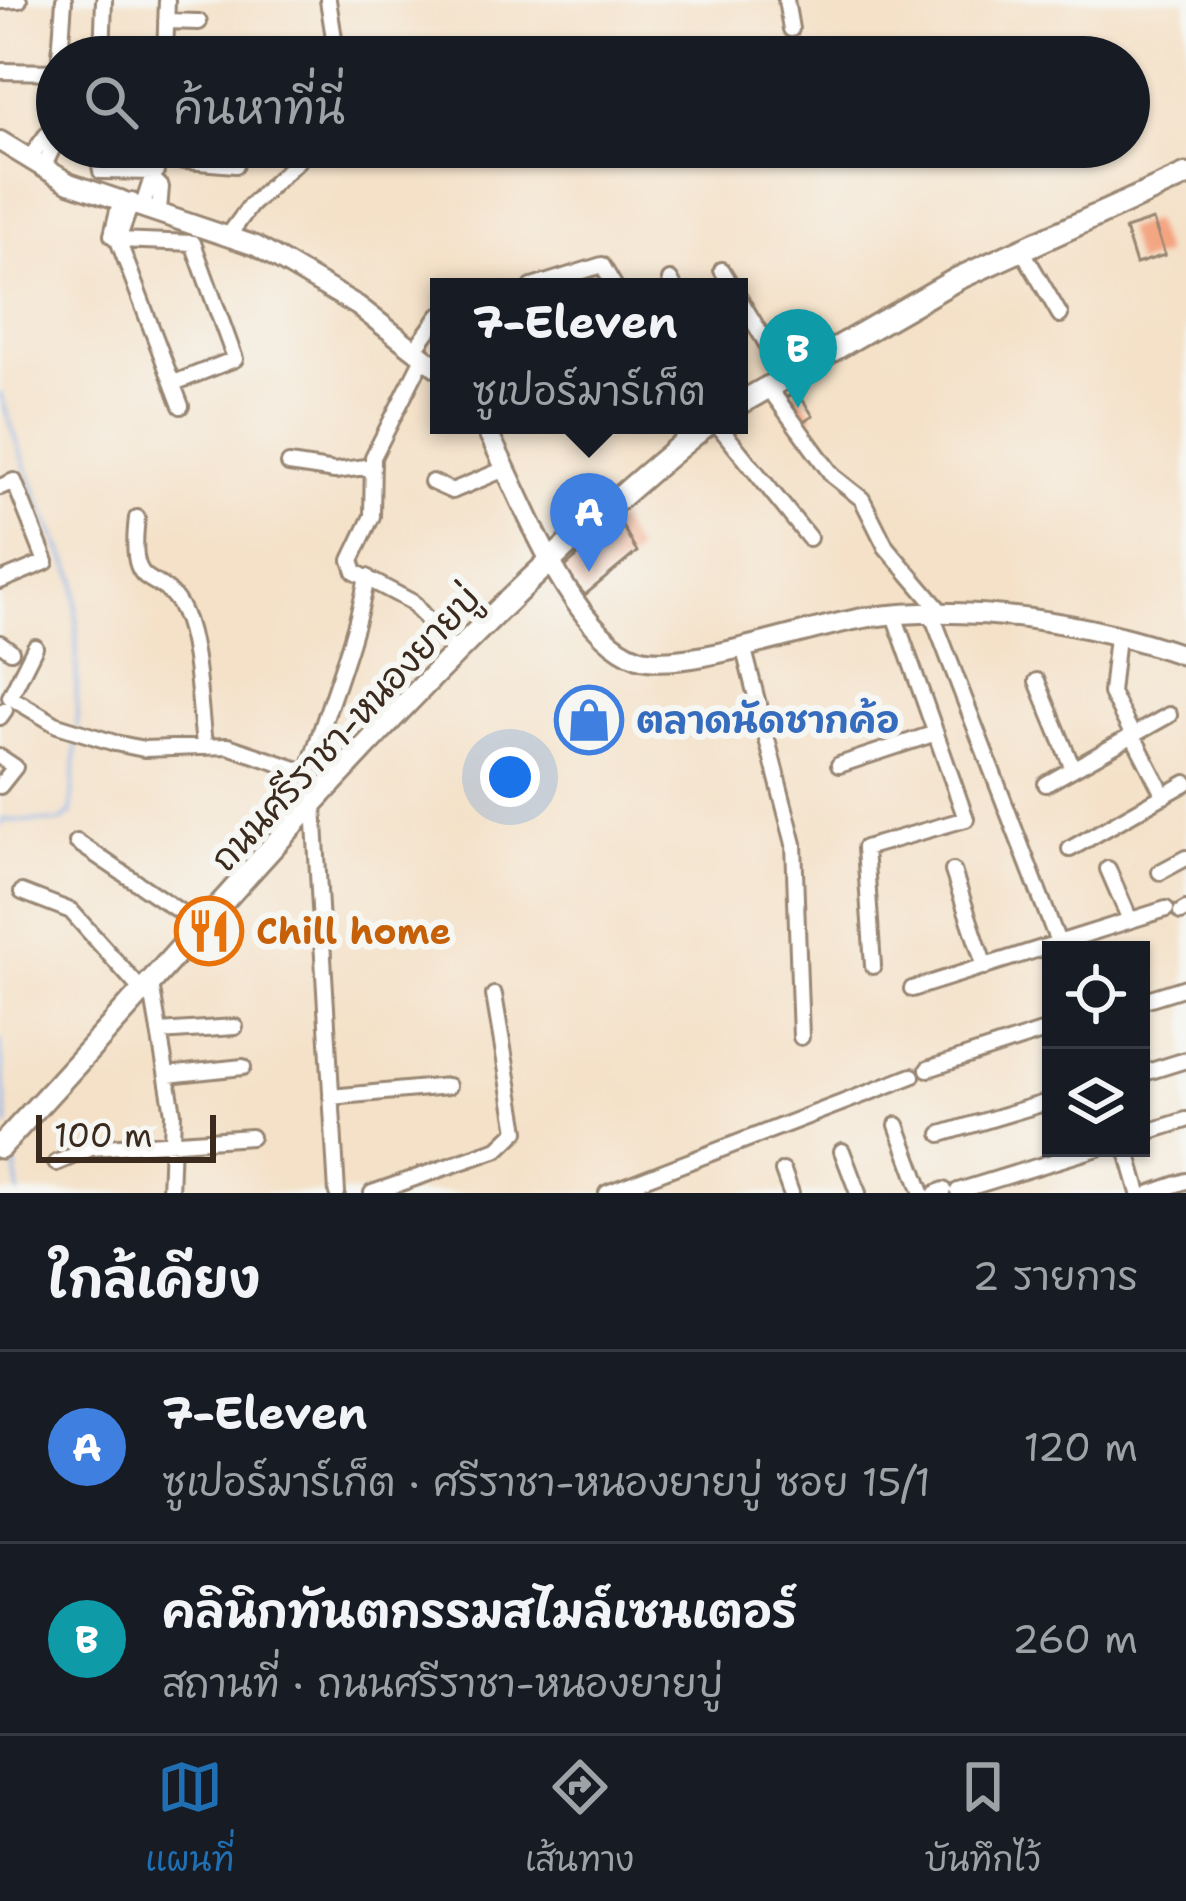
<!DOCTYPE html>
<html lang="th">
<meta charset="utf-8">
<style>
:root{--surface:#171b24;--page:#242831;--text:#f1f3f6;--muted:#9ea1a6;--line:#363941;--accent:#1f6fb2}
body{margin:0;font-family:"Shantell Sans","Playpen Sans Thai",sans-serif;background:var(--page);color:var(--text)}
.controls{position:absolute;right:36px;bottom:36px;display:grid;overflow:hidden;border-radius:0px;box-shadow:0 3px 9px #0004}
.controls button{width:108px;height:108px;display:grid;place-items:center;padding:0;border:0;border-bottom:3px solid var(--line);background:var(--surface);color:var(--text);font:60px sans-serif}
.scale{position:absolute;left:36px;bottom:30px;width:180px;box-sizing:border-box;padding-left:12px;border:6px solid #3b2a1e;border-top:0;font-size:33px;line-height:42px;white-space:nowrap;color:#3b2a1e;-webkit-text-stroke:9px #f6f6f2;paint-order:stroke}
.you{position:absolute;left:510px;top:777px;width:42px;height:42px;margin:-30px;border:9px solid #fff;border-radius:50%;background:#1a73e8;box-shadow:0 0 0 18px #1a73e833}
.badge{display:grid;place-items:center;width:78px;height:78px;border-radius:50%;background:var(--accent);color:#fff;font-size:39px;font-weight:700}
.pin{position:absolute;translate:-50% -99px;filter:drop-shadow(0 3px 6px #0008)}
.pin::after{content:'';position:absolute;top:63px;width:42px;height:36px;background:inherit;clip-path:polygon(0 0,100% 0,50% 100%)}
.popup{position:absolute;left:430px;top:278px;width:318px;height:156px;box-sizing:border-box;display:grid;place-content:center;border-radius:0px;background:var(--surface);filter:drop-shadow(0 3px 9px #0005);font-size:39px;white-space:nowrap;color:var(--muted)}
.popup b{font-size:45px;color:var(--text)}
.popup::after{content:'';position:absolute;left:50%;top:100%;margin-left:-24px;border:24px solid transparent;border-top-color:var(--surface)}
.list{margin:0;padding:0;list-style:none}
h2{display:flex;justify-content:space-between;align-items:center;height:156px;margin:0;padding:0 48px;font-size:51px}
h2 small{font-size:39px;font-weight:400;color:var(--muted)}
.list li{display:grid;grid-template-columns:78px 1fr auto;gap:36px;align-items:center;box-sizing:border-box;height:192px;padding:0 48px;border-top:3px solid var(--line)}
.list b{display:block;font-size:45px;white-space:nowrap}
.list p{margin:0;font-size:39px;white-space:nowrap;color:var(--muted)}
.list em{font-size:39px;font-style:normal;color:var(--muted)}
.icon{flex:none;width:66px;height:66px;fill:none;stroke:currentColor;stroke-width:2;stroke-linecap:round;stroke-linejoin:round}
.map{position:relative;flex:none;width:1186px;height:1193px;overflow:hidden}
.search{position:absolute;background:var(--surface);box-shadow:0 3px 9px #0004;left:36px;right:36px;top:36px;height:132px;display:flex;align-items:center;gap:30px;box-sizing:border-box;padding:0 42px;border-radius:66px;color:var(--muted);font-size:45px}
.sheet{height:540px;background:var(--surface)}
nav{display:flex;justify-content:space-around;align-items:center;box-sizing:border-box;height:168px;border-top:3px solid var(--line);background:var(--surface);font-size:33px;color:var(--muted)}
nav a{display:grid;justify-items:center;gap:6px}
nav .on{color:var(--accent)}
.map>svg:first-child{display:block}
</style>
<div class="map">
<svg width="1186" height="1193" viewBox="0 0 1186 1193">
<rect width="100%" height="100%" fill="#f6f6f2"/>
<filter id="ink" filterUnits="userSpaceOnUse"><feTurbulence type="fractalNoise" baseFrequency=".00833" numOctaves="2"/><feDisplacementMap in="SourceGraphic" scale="24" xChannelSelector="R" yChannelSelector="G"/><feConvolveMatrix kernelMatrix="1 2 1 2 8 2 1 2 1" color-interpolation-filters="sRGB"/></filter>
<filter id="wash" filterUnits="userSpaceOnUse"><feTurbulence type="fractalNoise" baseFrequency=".004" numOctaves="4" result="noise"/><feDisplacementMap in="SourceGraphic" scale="48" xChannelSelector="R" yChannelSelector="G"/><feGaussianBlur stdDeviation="2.7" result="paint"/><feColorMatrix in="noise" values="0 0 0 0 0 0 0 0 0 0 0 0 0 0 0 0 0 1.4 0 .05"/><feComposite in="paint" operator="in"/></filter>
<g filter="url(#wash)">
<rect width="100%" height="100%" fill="#f4e1c8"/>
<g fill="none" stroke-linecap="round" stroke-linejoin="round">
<path stroke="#7daee9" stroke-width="3" d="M0,394L40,505L76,580L77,727
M0,826L3,820L60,822L71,813L77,736
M0,1040L8,1126
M12,1147L19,1193"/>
</g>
<g id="blocks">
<path fill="#f3a27d" d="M1153,220L1165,255L1136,264L1125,229Z
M797,391L813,416L799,425L782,400Z
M619,520L637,552L585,595L563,569Z"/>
</g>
</g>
<g filter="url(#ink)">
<use href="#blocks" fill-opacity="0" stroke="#988673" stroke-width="3"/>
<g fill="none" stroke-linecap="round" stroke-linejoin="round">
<defs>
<path id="minor" d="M328,0L337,57
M786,0L791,29
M0,1L19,0
M166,21L199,22
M60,57L64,0
M102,57L104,0
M165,57L167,0
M0,71L57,72
M97,147L101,171L156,172
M29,159L55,123
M161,159L236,165
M43,168L55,143L57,96
M153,179L161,187L159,211
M143,205L162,147
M228,236L250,206L312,147
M118,240L112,235L121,198
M118,240L132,201
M1021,248L1060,315
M722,270L732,287
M670,280L674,287
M532,287L602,265L615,287
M739,298L786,376
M415,349L439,316
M424,356L373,457L372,516L351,560L355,572L412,602L455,653
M174,383L235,359L193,243L118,240L181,406
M768,387L833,476L862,499L886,547L943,614
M718,425L809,538
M289,464L335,471L373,466
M432,482L452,491L505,469
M0,487L14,481L46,562L0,581
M137,518C127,602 161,563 183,612C198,644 199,707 204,744
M932,615L1061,950
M1117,636L1111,693L1164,796
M0,643L11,651
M743,646L794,844L801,1037
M35,647L10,697L57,725L115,743L144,749L228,746L308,773
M1037,681L1073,769
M0,717L5,710
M0,757L15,767L0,786
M839,765L936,733
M1046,784L1169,715
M323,797L308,773C327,706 354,646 367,577
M314,806L337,1193
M77,842L204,928
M1070,849L1186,783
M1108,869L1130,920
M953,871L985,967
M1160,872L1186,858
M22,892L71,911L143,992
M1181,912L1186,909
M873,966L865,848L966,819L894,615
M151,984L173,1113L170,1193
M912,989L1166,909
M1141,1001L1186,987
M159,1032L235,1027
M928,1069L1051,1029
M1141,1074L1186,1060
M167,1075L243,1067
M331,1097L448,1086
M897,1125L922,1193
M941,1134L1051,1101
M1141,1134L1186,1120
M1126,1148L1139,1193
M842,1151L858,1193
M56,1163L91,1148L251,1137
M783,1171L791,1193
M958,1191L1098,1148
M372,1193L498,1149L517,1131L494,995
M607,1193L912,1076
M936,1193L944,1190
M1151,1193L1186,1181"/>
<path id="tertiary" d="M0,141L69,183L256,246L358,306L439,369
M484,425C517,484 568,635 638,658C684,673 815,624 870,617C973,604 1089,622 1186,656"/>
<path id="secondary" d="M739,404L957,279L1186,175
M0,1147C229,902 443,636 706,425"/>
</defs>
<use href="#minor" stroke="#988673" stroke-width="20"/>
<use href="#tertiary" stroke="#988673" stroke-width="24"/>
<use href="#secondary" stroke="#988673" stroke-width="27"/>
<use href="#minor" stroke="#fff" stroke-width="14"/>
<use href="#tertiary" stroke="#fff" stroke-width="18"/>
<use href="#secondary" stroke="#fff" stroke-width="21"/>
</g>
</g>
<defs>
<symbol id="shop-ring" viewBox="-11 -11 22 22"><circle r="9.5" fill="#f6f6f2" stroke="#3f7fe0" stroke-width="1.5"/><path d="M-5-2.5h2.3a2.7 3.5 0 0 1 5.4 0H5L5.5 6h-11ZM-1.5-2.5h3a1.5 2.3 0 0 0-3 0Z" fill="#3f7fe0"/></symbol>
<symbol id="restaurant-ring" viewBox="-11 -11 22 22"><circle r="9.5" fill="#f6f6f2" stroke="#e8710a" stroke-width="1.5"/><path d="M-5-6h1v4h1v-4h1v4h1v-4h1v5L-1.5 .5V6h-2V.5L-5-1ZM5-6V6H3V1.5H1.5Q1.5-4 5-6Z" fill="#e8710a"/></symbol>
</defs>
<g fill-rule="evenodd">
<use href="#shop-ring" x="551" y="682" width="76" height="76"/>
<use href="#restaurant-ring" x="171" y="893" width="76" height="76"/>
</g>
<g text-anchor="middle" stroke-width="12" stroke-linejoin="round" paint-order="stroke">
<g font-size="36" font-weight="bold" fill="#366cbe" stroke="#f6f6f2" text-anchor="start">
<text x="636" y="733">ตลาดนัดชากค้อ</text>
</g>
<g font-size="36" fill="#3b2a1e" stroke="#f6f6f2">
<text transform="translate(345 728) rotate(-47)" y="13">ถนนศรีราชา-หนองยายบู่</text>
</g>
<g font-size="36" font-weight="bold" fill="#c56008" stroke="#f6f6f2" text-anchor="start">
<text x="256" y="944">Chill home</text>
</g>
</g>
</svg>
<div class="controls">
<button><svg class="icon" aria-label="locate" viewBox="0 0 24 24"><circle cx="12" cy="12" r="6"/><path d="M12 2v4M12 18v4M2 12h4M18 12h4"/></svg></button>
<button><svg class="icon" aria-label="layers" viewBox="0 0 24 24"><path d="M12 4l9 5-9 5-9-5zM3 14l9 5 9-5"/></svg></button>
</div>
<div class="scale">100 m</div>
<div class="you"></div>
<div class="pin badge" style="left:589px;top:572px;background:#3f7fe0">A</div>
<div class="popup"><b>7-Eleven</b>ซูเปอร์มาร์เก็ต</div>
<div class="pin badge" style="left:798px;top:408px;background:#0f9aa8">B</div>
<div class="search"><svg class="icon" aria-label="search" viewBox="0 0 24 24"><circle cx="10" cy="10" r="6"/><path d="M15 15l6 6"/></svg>ค้นหาที่นี่</div>
</div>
<section class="sheet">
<h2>ใกล้เคียง<small>2 รายการ</small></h2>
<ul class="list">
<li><span class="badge" style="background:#3f7fe0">A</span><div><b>7-Eleven</b><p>ซูเปอร์มาร์เก็ต · ศรีราชา-หนองยายบู่ ซอย 15/1</p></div><em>120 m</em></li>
<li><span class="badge" style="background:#0f9aa8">B</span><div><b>คลินิกทันตกรรมสไมล์เซนเตอร์</b><p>สถานที่ · ถนนศรีราชา-หนองยายบู่</p></div><em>260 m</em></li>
</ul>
</section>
<nav>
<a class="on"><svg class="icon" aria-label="map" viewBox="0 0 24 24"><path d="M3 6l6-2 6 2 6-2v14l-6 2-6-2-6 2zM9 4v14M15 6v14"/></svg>แผนที่</a>
<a><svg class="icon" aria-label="directions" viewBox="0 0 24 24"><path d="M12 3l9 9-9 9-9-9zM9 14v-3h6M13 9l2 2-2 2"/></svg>เส้นทาง</a>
<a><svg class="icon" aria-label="saved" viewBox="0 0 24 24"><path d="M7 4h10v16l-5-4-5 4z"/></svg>บันทึกไว้</a>
</nav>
